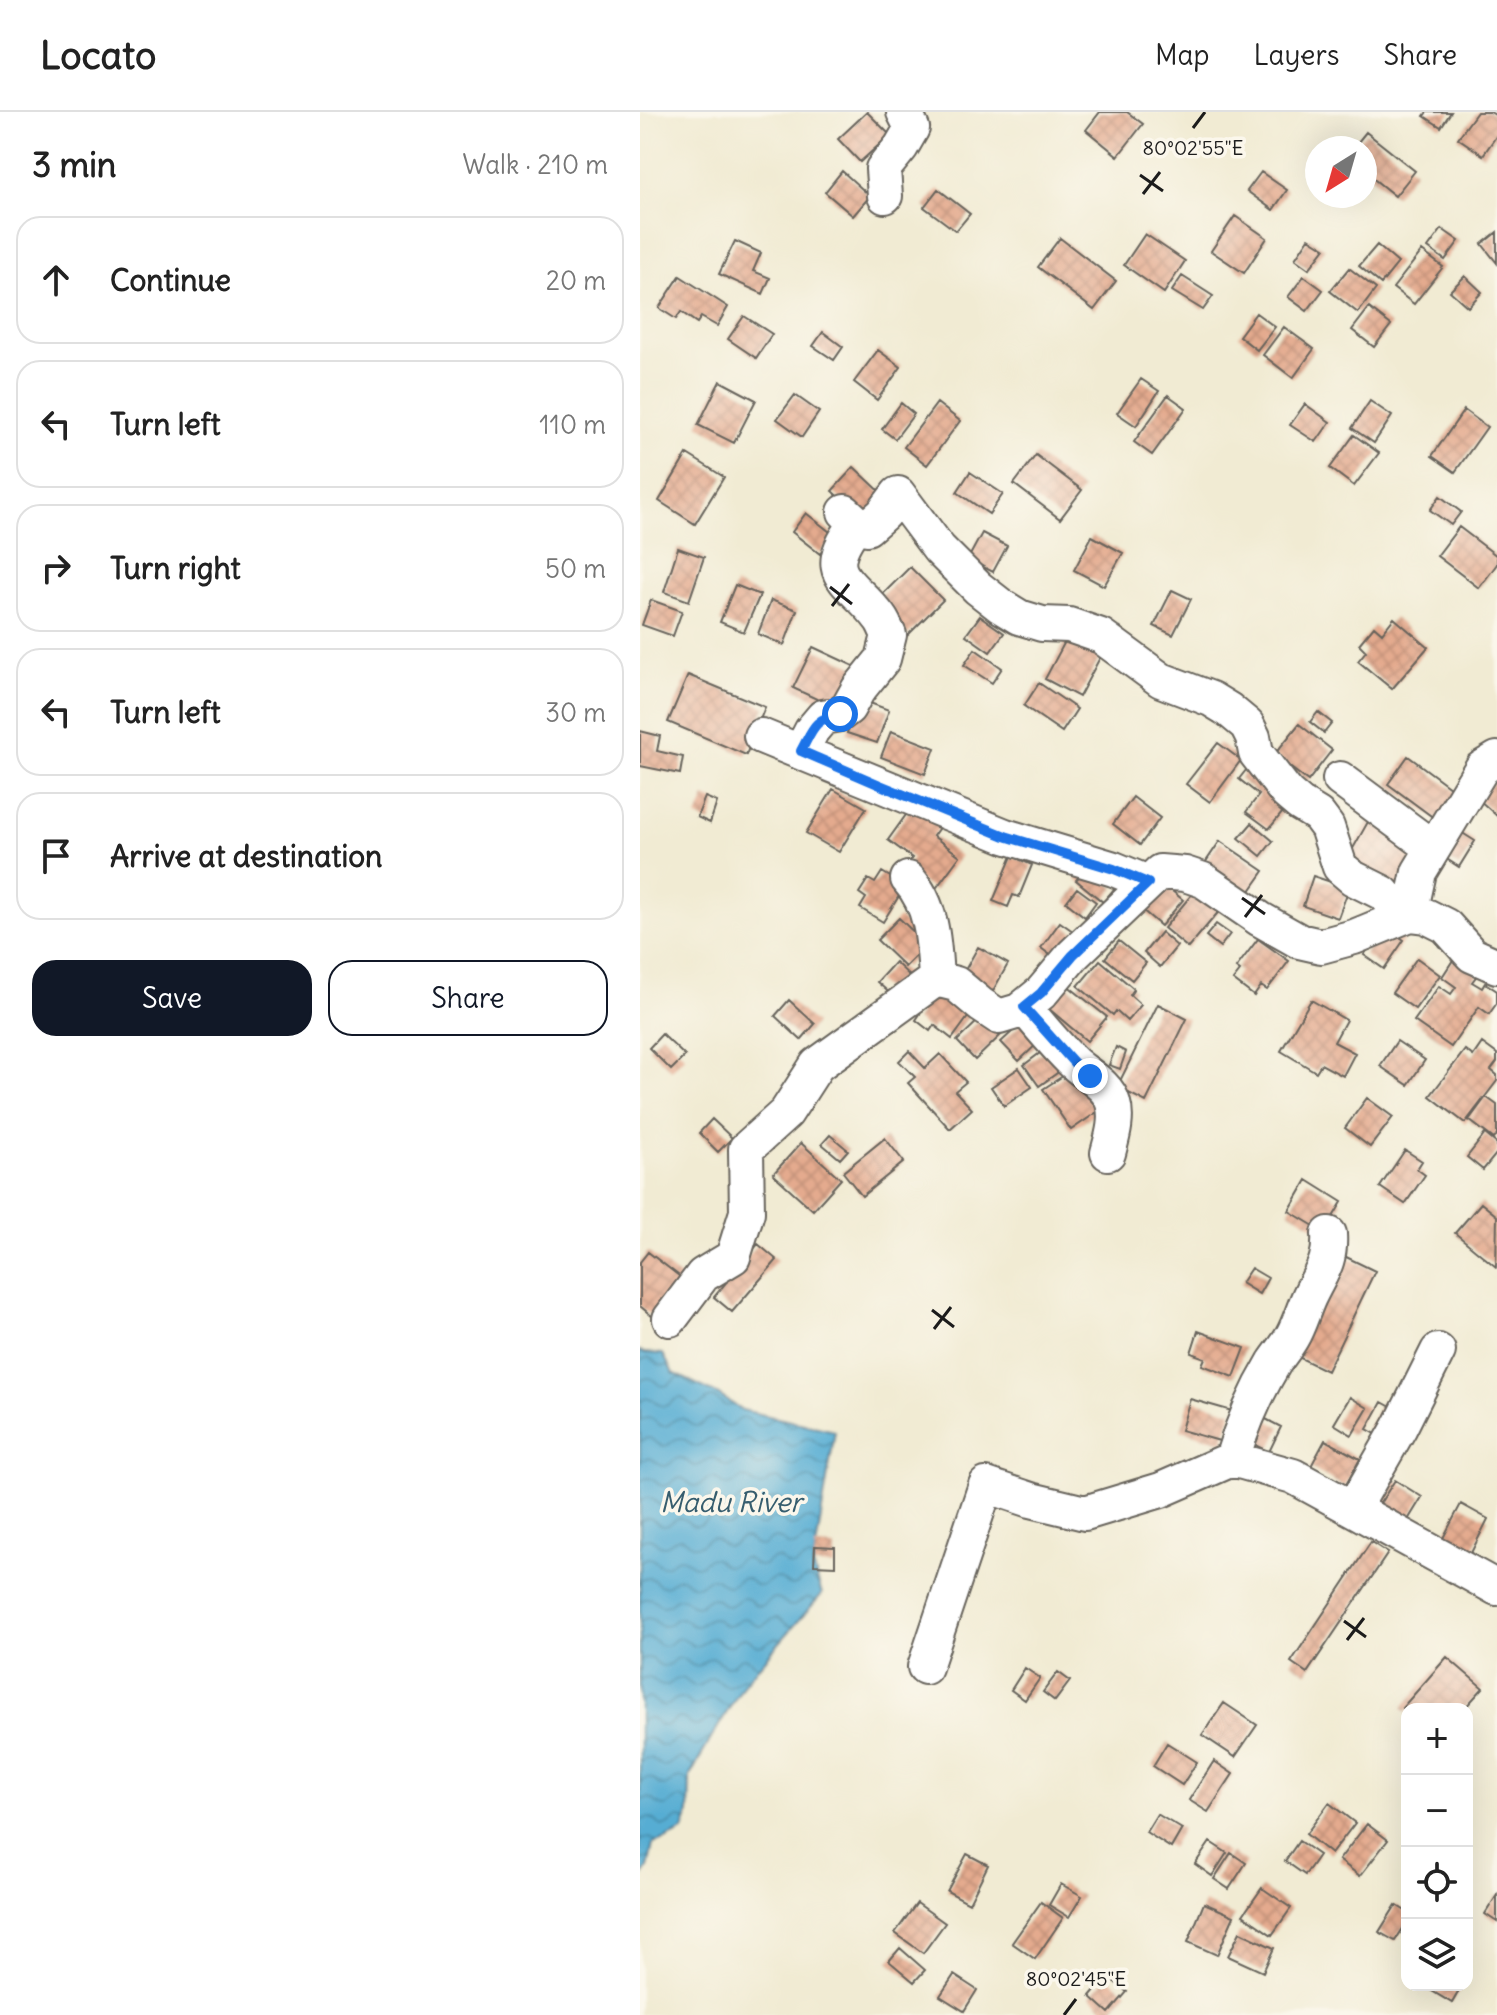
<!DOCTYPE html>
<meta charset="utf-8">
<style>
:root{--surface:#fff;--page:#f2f2f2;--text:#222;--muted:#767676;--line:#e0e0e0;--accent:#111827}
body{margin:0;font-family:Delius,sans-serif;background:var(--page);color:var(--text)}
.controls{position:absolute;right:24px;bottom:24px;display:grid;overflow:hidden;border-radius:16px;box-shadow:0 8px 32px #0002}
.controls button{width:72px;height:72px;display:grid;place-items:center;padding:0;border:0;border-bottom:2px solid var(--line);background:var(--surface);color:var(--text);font:40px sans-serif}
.compass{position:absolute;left:665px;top:24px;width:72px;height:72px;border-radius:50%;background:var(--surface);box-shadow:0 8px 32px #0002;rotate:217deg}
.stop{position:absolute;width:24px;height:24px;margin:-18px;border:6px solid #1a73e8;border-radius:50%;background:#fff}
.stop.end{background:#1a73e8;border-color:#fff;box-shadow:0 2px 8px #0008}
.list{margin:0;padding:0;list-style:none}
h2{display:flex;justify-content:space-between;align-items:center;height:104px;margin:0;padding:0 32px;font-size:34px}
h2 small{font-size:26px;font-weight:400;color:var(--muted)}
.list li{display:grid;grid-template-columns:52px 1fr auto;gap:24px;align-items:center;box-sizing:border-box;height:128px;margin:0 16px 16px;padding:0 16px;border:2px solid var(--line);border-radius:24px}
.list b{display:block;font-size:30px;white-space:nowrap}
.list em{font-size:26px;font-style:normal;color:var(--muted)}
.actions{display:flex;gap:16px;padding:24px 32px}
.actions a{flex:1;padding:18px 0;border:2px solid var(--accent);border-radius:24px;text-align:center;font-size:28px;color:var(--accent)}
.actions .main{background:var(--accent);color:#fff}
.icon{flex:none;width:44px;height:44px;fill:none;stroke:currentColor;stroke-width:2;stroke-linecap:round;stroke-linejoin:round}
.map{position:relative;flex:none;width:857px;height:1903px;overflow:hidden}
header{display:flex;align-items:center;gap:48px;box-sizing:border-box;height:112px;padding:0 40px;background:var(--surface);border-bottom:2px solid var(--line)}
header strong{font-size:38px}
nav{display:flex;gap:44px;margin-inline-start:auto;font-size:28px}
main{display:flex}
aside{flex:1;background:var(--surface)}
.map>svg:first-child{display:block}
</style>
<header>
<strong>Locato</strong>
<nav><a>Map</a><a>Layers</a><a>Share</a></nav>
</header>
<main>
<aside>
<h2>3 min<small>Walk · 210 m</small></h2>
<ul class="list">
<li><svg class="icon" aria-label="ahead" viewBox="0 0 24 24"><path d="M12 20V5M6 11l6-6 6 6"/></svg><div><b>Continue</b></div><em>20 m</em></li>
<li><svg class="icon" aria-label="left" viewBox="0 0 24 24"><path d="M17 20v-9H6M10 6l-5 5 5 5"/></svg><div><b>Turn left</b></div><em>110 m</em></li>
<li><svg class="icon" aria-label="right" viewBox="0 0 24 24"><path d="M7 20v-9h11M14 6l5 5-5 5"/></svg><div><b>Turn right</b></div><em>50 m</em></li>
<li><svg class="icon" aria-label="left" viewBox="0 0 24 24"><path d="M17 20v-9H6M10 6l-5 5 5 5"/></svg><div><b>Turn left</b></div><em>30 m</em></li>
<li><svg class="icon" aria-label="arrive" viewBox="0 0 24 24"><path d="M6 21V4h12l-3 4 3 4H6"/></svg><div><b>Arrive at destination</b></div></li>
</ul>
<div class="actions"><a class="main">Save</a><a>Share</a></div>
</aside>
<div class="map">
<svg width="857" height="1903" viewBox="0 0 857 1903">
<defs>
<pattern id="water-waves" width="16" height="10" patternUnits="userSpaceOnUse" patternTransform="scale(2)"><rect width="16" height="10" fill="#56add3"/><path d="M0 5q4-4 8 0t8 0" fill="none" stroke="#468caa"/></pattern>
<pattern id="building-cross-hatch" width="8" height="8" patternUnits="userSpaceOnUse" patternTransform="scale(2)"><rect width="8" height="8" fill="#e4aa8e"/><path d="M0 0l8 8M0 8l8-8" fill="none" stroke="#c3927a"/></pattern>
</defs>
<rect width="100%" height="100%" fill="#fbf7ec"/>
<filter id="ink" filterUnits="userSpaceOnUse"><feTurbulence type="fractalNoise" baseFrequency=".0125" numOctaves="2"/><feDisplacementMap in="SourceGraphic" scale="16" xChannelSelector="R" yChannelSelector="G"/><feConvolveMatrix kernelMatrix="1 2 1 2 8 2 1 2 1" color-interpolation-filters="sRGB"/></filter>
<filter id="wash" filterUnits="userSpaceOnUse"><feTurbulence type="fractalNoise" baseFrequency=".006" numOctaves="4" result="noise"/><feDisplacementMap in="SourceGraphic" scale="32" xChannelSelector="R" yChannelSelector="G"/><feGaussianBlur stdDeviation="1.8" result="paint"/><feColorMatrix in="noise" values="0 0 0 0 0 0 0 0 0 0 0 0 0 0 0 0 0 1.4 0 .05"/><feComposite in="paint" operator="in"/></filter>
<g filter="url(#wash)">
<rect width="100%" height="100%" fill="#f1ebd3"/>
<path fill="url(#water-waves)" stroke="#396478" stroke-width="2" d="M0,1239L4,1241L23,1242L33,1261L77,1282L102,1298L195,1319L173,1454L182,1482L105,1570L72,1625L50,1664L49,1701L43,1719L25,1728L13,1732L8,1756L0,1768Z"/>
<g id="blocks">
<path fill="url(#building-cross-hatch)" d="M227,0L250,23L220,50L198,27Z
M460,0H487L503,12L478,44L446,18Z
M787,0H811L801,15L784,4Z
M837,0H850L857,4V23L843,43L818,26Z
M726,20L775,59L755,84L725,60V36H713Z
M202,59L230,84L213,104L185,80Z
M621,60L647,78L633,98L607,79Z
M298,77L330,102L316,119L284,95Z
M595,104L627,126L604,161L571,139Z
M802,117L819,129L805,148L788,136Z
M857,120V151L842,132Z
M505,122L545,149L524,181L484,153Z
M420,126L476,169L454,198L398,155Z
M669,126L685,136L669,157L655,147Z
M95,129L121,141L113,159L130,166L123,182L79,162Z
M737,133L758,151L741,172L719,154Z
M782,139L803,155L774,192L753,176Z
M709,156L736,177L718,201L690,179Z
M40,164L88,195L77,214L61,205L57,211L41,200L36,207L19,196Z
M542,164L573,184L563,198L532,179Z
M664,164L683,178L667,199L648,185Z
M825,164L842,180L828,195L810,179Z
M729,196L751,213L734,235L712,218Z
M616,201L635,215L617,238L599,224Z
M104,204L132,222L116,246L88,227Z
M644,215L674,237L653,266L623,243Z
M183,220L203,235L194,248L173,234Z
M238,238L261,255L237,288L214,270Z
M501,267L519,279L496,314L477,301Z
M80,269L116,288L94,331L58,313Z
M155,283L179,300L162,325L137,307Z
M528,283L546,296L512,343L494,330Z
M730,289L752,304L734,331L712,316Z
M261,291L274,302L255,327L242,317Z
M297,291L320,309L287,353L264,335Z
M665,292L690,310L676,330L650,313Z
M824,298L847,315L815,360L792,344Z
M714,323L739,341L714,374L690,356Z
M47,342L84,365L55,412L19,389Z
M396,343L442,378L420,407L374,372Z
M214,355L247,386L225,410L192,379Z
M330,360L363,382L349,402L317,380Z
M800,384L821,400L811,413L790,398Z
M166,401L195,424L180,442L152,420Z
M819,415L857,444V452L839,476L797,444Z
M342,421L367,434L353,460L328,447Z
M452,424L483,441L464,474L434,458Z
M38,436L64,445L49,489L24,480Z
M270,455L303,488L268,523L235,490Z
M95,473L120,483L104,520L80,510Z
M532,478L551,487L533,523L514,514Z
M11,488L42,499L33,524L2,513Z
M131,488L157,498L144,533L118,522Z
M340,504L364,521L350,540L326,523Z
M754,506L788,535L752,577L718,549L726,539L719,532L734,514L742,521Z
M429,522L463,540L439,585L405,567Z
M173,535L218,556L198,597L153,576Z
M335,537L362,556L352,571L324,553Z
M48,563L125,595L106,643L28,610Z
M399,571L437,597L422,620L384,594Z
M219,587L249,598L237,631L207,621Z
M678,600L692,611L684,621L670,610Z
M659,612L692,638L668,669L634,643Z
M0,619L20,624L17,639L43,645L40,662L0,654Z
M251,619L295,636L285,662L241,645Z
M578,631L601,648L570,690L546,672Z
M768,644L818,681L798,709L748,672Z
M610,653L647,695L629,717L606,700L619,683L599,667Z
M857,666V704L838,687Z
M193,677L226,696L199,740L166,721Z
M65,685L77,690L70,711L57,705Z
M493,685L520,706L500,733L473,712Z
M276,689L303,710L293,724L320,744L294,779L264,757L272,746L248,728Z
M729,708L780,736L754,784L702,756Z
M612,711L633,729L621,744L599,726Z
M813,715L835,729L819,755L796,740Z
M580,729L624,759L607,783L563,754Z
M372,744L392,753L379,785L373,783L368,795L353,789Z
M448,754L475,776L463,790L436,768Z
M242,760L265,774L243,810L220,796L226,786L219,781L228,767L235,771Z
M673,764L709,776L698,806L663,794Z
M521,770L543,788L521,814L500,796Z
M437,776L456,790L445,805L426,790Z
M557,776L581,797L548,836L524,816Z
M259,806L287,833L265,855L237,828Z
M420,810L437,822L417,848L401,836Z
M576,812L590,822L580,835L566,824Z
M745,814L764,828L744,857L724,843Z
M521,820L537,834L520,855L504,841Z
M618,827L649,849L627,878L621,874L614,884L593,868L600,859L596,856Z
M479,829L506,851L492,868L465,846Z
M338,835L368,852L350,884L320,867Z
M815,845L838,862L832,870L842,876L845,871L857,879V891L849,902L839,895L811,935L774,909L799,874L811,882L816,875L802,865Z
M777,846L800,863L775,897L752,881Z
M460,848L494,877L490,883L501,893L487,909L476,899L473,903L438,874Z
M255,850L271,865L253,884L237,870Z
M427,873L467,905L447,929L408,896Z
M296,874L331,901L312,927L294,913L290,919L276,908L280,902L276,900Z
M149,888L175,912L161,928L135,904Z
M671,888L706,908L694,930L715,941L703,964L681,952L676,960L641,939Z
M518,892L547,907L506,990L477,975Z
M342,905L360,924L335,948L317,929Z
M384,909L402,927L379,949L361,930Z
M22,922L45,944L31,958L9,936Z
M757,929L785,948L768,973L740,954Z
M842,931L857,942V950L851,958L857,963V969L825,1011L790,984L825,938L833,944Z
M408,935L424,956L399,974L384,953Z
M476,935L486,940L480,957L469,953Z
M269,939L285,956L300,942L326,970L315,979L332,997L310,1017L268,971L275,965L259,949Z
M379,956L392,975L364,994L351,975Z
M432,958L460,998L431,1018L403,977Z
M846,985L857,993V1023L854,1027L829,1008Z
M727,986L753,1005L730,1035L705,1016Z
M72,1007L92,1026L78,1040L59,1021Z
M845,1022L857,1032V1041L843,1058L827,1045Z
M190,1023L208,1038L200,1047L182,1032Z
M245,1026L264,1050L222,1084L203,1060Z
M161,1031L201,1067L173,1098L133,1062Z
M765,1038L782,1049L777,1057L785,1063L765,1092L740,1075Z
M667,1068L702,1090L684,1120L649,1099Z
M841,1091L857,1104L856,1155L815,1121Z
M118,1132L137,1148L92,1200L74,1185Z
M8,1140L43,1167L13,1205L0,1194V1150Z
M698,1141L735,1159L687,1259L650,1241Z
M611,1156L628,1166L619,1182L601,1171Z
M558,1219L605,1236L594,1265L562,1253L565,1246L551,1241Z
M710,1285L728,1296L712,1323L694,1312Z
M550,1287L592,1299L583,1330L541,1318Z
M742,1290L758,1299L743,1326L727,1317Z
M618,1303L641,1315L629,1340L605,1328Z
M685,1328L720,1347L705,1375L670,1356Z
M755,1368L782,1385L765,1413L737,1396Z
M821,1392L848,1407L830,1443L802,1428Z
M731,1430L748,1441L667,1561L651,1550Z
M175,1434L195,1435V1454L174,1453Z
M807,1545L843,1576L824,1597H767V1601L762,1596Z
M385,1556L400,1566L385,1588L371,1578Z
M418,1560L430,1569L415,1589L403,1580Z
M584,1591L617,1613L595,1645L562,1623Z
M527,1631L557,1650L542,1673L513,1654Z
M574,1649L593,1662L568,1700L549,1688Z
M689,1691L715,1711L691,1742L666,1722Z
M517,1702L542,1717L531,1736L506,1720Z
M727,1712L748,1728L720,1764L699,1748Z
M659,1729L679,1743L665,1763L645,1749Z
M570,1730L587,1741L572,1764L555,1752Z
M591,1741L606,1751L589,1777L574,1767Z
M327,1742L348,1753L329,1791L307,1779Z
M421,1772L442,1784L429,1805L409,1793Z
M622,1776L651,1796L632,1823L603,1803Z
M857,1783V1810L845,1802Z
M401,1790L423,1806L395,1847L372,1831Z
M277,1791L305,1811L283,1841L255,1821Z
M564,1791L594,1804L577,1843L548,1830Z
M756,1793L767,1800V1810L755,1829L739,1820Z
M600,1820L634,1836L623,1860L588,1844Z
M260,1836L285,1858L274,1870L249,1849Z
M314,1863L337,1878L324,1899L300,1884Z
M467,1864L487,1880L469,1901L450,1884Z
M782,1873H813L820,1877L812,1891Z"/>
</g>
</g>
<g filter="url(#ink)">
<use href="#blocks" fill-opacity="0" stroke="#67645c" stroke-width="2"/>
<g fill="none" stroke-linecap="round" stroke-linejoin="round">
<defs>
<path id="minor" d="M245,84L243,57L261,35L272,16L264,0
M205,400L217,411L227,416L243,402L258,382L299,437L338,476L361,494L379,505L402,512L429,513L461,524L521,568L571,587L589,598L607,613L613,625L616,641L647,681L660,692L678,703L687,715L700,755L713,766L743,781L754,794L753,809
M121,624L365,724L474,757L508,771
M161,639L172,618L183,605L200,602L208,596L218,578L243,547L249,523C246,518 244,511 240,506C211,467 176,465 217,411
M700,667L793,736
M268,767C293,794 294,833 296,867
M770,802L779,760L842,656L857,647
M384,895C400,914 416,934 434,951C447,963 468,973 473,991C478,1007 472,1026 468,1041
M30,1207L63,1163L93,1145L107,1100L106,1037L146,1001L177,953L296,867L316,872L341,893L359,905L379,899L401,881L433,843L520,760L545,762L563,768L620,807L659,829L681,834L714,825L770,802L786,804L806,814L832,843L857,854
M592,1347C602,1313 616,1281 634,1251C640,1242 647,1234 652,1225C659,1213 663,1198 669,1185C680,1161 691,1151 689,1122
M713,1397L760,1315L798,1239
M285,1555L346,1373L391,1388L445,1401L521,1378L592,1347L653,1364L857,1476"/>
</defs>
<use href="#minor" stroke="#67645c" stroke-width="38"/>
<use href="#minor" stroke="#fff" stroke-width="34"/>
</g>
</g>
<g fill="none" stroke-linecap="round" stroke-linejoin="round" filter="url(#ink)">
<path stroke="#1a73e8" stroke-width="10" d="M200,602C173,607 173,617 161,639L240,673L365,724L474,757L508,771L433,843L401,881L384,895L435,952L450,964"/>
</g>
<path fill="none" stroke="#1c1c1c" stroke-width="3" d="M553,16L565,0M500,63L523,79M503,82L520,60M190,475L212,492M192,494L209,472M602,786L625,802M605,805L622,783M292,1198L314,1215M294,1217L311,1195M704,1509L726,1525M707,1528L724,1506M424,1903L436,1887"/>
<g text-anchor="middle" stroke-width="7" stroke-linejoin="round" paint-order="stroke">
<g font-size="28" font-style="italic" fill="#365d6e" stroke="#fbf7ec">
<text x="91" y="1400">Madu River</text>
</g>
</g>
<g font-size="20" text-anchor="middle" fill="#1c1c1c" stroke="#fbf7ec" stroke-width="7" stroke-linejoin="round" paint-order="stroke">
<text x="553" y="43">80°02'55"E</text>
<text x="436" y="1874">80°02'45"E</text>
</g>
</svg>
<div class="controls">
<button>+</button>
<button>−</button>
<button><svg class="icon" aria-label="locate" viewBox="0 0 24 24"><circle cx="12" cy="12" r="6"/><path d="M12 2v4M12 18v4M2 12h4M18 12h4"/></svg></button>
<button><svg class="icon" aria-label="layers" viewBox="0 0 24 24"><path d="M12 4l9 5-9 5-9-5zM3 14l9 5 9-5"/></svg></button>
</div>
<svg class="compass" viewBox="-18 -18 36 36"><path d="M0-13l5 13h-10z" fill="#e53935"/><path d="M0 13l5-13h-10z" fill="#767676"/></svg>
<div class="stop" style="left:200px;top:602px"></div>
<div class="stop end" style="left:450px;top:964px"></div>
</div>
</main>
